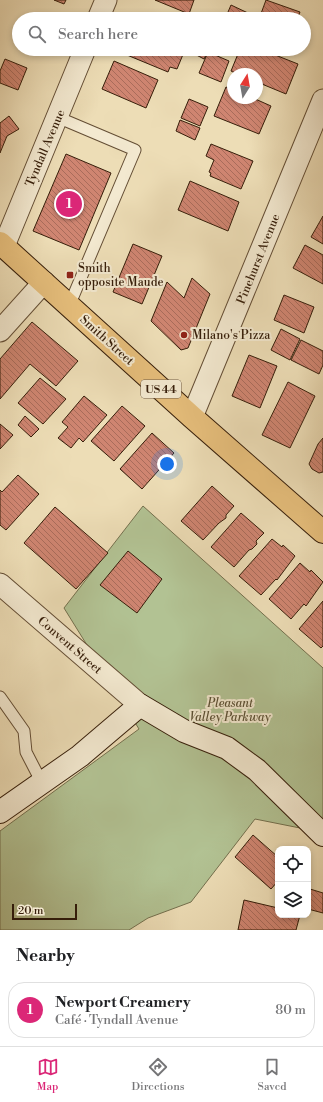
<!DOCTYPE html>
<meta charset="utf-8">
<style>
:root{--surface:#fff;--page:#f6f6f6;--text:#202124;--muted:#757577;--line:#e0e0e0;--accent:#db2777}
body{margin:0;font-family:"Libre Bodoni",serif;background:var(--page);color:var(--text)}
.controls{position:absolute;right:12px;bottom:12px;display:grid;overflow:hidden;border-radius:8px;box-shadow:0 2px 6px #0003}
.controls button{width:36px;height:36px;display:grid;place-items:center;padding:0;border:0;border-bottom:1px solid var(--line);background:var(--surface);color:var(--text);font:20px sans-serif}
.compass{position:absolute;left:227px;top:68px;width:36px;height:36px;border-radius:50%;background:var(--surface);box-shadow:0 2px 6px #0003;rotate:11deg}
.scale{position:absolute;left:12px;bottom:10px;width:65px;box-sizing:border-box;padding-left:4px;border:2px solid #361e0a;border-top:0;font-size:11px;line-height:14px;white-space:nowrap;color:#361e0a;-webkit-text-stroke:3px #f3e9d0;paint-order:stroke}
.you{position:absolute;left:167px;top:464px;width:14px;height:14px;margin:-10px;border:3px solid #fff;border-radius:50%;background:#1a73e8;box-shadow:0 0 0 6px #1a73e833}
.badge{display:grid;place-items:center;width:26px;height:26px;border-radius:50%;background:var(--accent);color:#fff;font-size:13px;font-weight:700}
.pin{position:absolute;translate:-50% -50%;border:2px solid #fff;box-shadow:0 1px 4px #0006}
.list{margin:0;padding:0;list-style:none}
h2{display:flex;justify-content:space-between;align-items:center;height:52px;margin:0;padding:0 16px;font-size:17px}
h2 small{font-size:13px;font-weight:400;color:var(--muted)}
.list li{display:grid;grid-template-columns:26px 1fr auto;gap:12px;align-items:center;box-sizing:border-box;height:56px;margin:0 8px 8px;padding:0 8px;border:1px solid var(--line);border-radius:16px}
.list b{display:block;font-size:15px;white-space:nowrap}
.list p{margin:0;font-size:13px;white-space:nowrap;color:var(--muted)}
.list em{font-size:13px;font-style:normal;color:var(--muted)}
.icon{flex:none;width:22px;height:22px;fill:none;stroke:currentColor;stroke-width:2;stroke-linecap:round;stroke-linejoin:round}
.map{position:relative;flex:none;width:323px;height:930px;overflow:hidden}
.search{position:absolute;background:var(--surface);box-shadow:0 2px 6px #0003;left:12px;right:12px;top:12px;height:44px;display:flex;align-items:center;gap:10px;box-sizing:border-box;padding:0 14px;border-radius:22px;color:var(--muted);font-size:15px}
.sheet{height:116px;background:var(--surface)}
nav{display:flex;justify-content:space-around;align-items:center;box-sizing:border-box;height:56px;border-top:1px solid var(--line);background:var(--surface);font-size:11px;color:var(--muted)}
nav a{display:grid;justify-items:center;gap:2px}
nav .on{color:var(--accent)}
.map>svg:first-child{display:block}
</style>
<div class="map">
<svg width="323" height="930" viewBox="0 0 323 930">
<defs>
<pattern id="building-back-hatch" width="6" height="6" patternUnits="userSpaceOnUse"><rect width="6" height="6" fill="#cf8571"/><path d="M-1 5l2 2M0 0l6 6M5-1l2 2" fill="none" stroke="#a96c5b"/></pattern>
</defs>
<rect width="100%" height="100%" fill="#edddb6"/>
<filter id="stains"><feTurbulence type="fractalNoise" baseFrequency=".005" numOctaves="4"/><feColorMatrix values="0 0 0 0 .2 0 0 0 0 .09 0 0 0 0 .02 0 0 0 .5 -.17"/></filter>
<radialGradient id="worn" r=".72"><stop offset=".6" stop-color="#630" stop-opacity="0"/><stop offset="1" stop-color="#630" stop-opacity=".3"/></radialGradient>
<path fill="#b2c293" stroke="#74704e" d="M143,506L323,668V835L320,832L255,819L191,902L148,918L129,930H0V831L139,729L64,608Z"/>
<path fill="url(#building-back-hatch)" stroke="#361e0a" d="M54,0H66L64,4Z
M155,0H194L189,14Z
M266,0L300,12L297,19H259Z
M231,5L248,13L246,19H225Z
M122,49H178L184,52L177,69L170,67L168,72L127,55L128,52Z
M185,49H209L204,59Z
M240,49H260L298,64L286,94L257,82V74H237L231,71Z
M208,52L229,61L221,82L199,73Z
M5,59L27,68L18,90L0,83V71Z
M114,61L158,80L146,108L102,89Z
M226,87L233,90V98H253L271,106L259,134L214,116Z
M189,99L208,107L200,126L181,118Z
M9,116L19,129L7,136L0,153V123Z
M180,120L200,128L195,140L176,131Z
M211,144L253,161L241,189L210,176L211,173L209,172L214,160L206,156Z
M66,154L111,173L79,250L33,231Z
M190,181L239,202L228,231L178,210Z
M323,216V244L311,237Z
M133,244L162,256L142,304L113,292Z
M305,245L323,255V284L293,268Z
M192,278L210,294L188,348L181,350L151,321L167,282L184,298Z
M284,295L314,307L304,333L274,320Z
M32,322L78,361L56,386L30,364L0,399V359Z
M281,329L300,339L290,360L271,350Z
M301,340L323,351V365L319,374L291,360Z
M249,355L277,366L260,408L232,396Z
M40,378L66,399L43,424L18,403Z
M288,382L315,396L290,448L262,435Z
M84,396L107,415L83,442L79,438L71,448L58,438L68,427L62,422Z
M122,406L145,426L114,461L91,441Z
M25,416L39,429L31,437L18,425Z
M0,424L13,435L0,449Z
M152,433L174,453L142,489L120,469Z
M323,438V472L319,473L312,469L309,464L318,444Z
M18,475L39,494L6,530L0,525V490L2,492Z
M212,486L234,506L226,515V518L219,523L203,540L181,521Z
M55,507L108,553L76,589L24,543Z
M241,513L264,533L256,541L257,544L252,549L249,550L234,567L211,547Z
M272,539L282,547L283,545L295,556L277,580L276,579L261,595L239,576Z
M128,551L162,579L137,613L100,585Z
M300,563L310,572L311,570L323,582L306,606L304,604L291,619L269,599Z
M323,601V646L321,648L299,629Z
M253,835L278,857V881L271,889L235,857Z
M310,889L323,893V913L308,909Z
M244,900L278,908V915H300L296,930H238Z"/>
<g fill="none" stroke-linecap="round" stroke-linejoin="round">
<defs>
<path id="lane" d="M57,117L135,150L69,306
M0,697L24,731L26,752L42,783"/>
<path id="street" d="M98,19L106,0
M4,246L85,49
M0,331L44,282
M192,417L323,100
M0,584L140,705"/>
<path id="secondary" d="M0,812L80,756L140,705L184,731L227,748L257,770L323,835"/>
<path id="primary" d="M0,243L192,417L323,532"/>
</defs>
<use href="#lane" stroke="#644e35" stroke-width="13"/>
<use href="#street" stroke="#644e35" stroke-width="23"/>
<use href="#secondary" stroke="#361e0a" stroke-width="24"/>
<use href="#primary" stroke="#361e0a" stroke-width="24"/>
<use href="#lane" stroke="#f3e9d0" stroke-width="11"/>
<use href="#street" stroke="#f3e9d0" stroke-width="21"/>
<use href="#secondary" stroke="#f3e9d0" stroke-width="22"/>
<use href="#primary" stroke="#e6be7b" stroke-width="22"/>
</g>
<g fill="#8f2418" stroke="#f3e9d0" stroke-width="1.5">
<rect x="66" y="271" width="8" height="8" rx="2"/>
<circle cx="184" cy="335" r="4"/>
</g>
<g text-anchor="middle" stroke-width="4" stroke-linejoin="round" paint-order="stroke">
<rect fill="#f3e9d0" stroke="#6f5b45" stroke-width="1" x="141" y="380" width="40" height="18" rx="3"/>
<g font-size="11" font-weight="bold" fill="#361e0a">
<text x="161" y="393">US 44</text>
</g>
<g font-size="12" fill="#361e0a" stroke="#f3e9d0">
<text transform="translate(45 148) rotate(-67)" y="4">Tyndall Avenue</text>
<text transform="translate(258 259) rotate(-68)" y="4">Pinehurst Avenue</text>
<text transform="translate(107 340) rotate(42)" y="4">Smith Street</text>
<text transform="translate(70 645) rotate(41)" y="4">Convent Street</text>
</g>
<g font-size="12" fill="#361e0a" stroke="#f3e9d0" text-anchor="start">
<text x="78" y="272">Smith<tspan x="78" dy="14">opposite Maude</tspan></text>
<text x="192" y="339">Milano's Pizza</text>
</g>
<g font-size="12" font-style="italic" fill="#5b4f33" stroke="#f3e9d0">
<text x="230" y="707">Pleasant<tspan x="230" dy="14">Valley Parkway</tspan></text>
</g>
</g>
<rect width="100%" height="100%" filter="url(#stains)"/>
<rect width="100%" height="100%" fill="url(#worn)"/>
</svg>
<div class="controls">
<button><svg class="icon" aria-label="locate" viewBox="0 0 24 24"><circle cx="12" cy="12" r="6"/><path d="M12 2v4M12 18v4M2 12h4M18 12h4"/></svg></button>
<button><svg class="icon" aria-label="layers" viewBox="0 0 24 24"><path d="M12 4l9 5-9 5-9-5zM3 14l9 5 9-5"/></svg></button>
</div>
<svg class="compass" viewBox="-18 -18 36 36"><path d="M0-13l5 13h-10z" fill="#e53935"/><path d="M0 13l5-13h-10z" fill="#757577"/></svg>
<div class="scale">20 m</div>
<div class="you"></div>
<div class="pin badge" style="left:69px;top:204px">1</div>
<div class="search"><svg class="icon" aria-label="search" viewBox="0 0 24 24"><circle cx="10" cy="10" r="6"/><path d="M15 15l6 6"/></svg>Search here</div>
</div>
<section class="sheet">
<h2>Nearby<small></small></h2>
<ul class="list">
<li><span class="badge">1</span><div><b>Newport Creamery</b><p>Café · Tyndall Avenue</p></div><em>80 m</em></li>
</ul>
</section>
<nav>
<a class="on"><svg class="icon" aria-label="map" viewBox="0 0 24 24"><path d="M3 6l6-2 6 2 6-2v14l-6 2-6-2-6 2zM9 4v14M15 6v14"/></svg>Map</a>
<a><svg class="icon" aria-label="directions" viewBox="0 0 24 24"><path d="M12 3l9 9-9 9-9-9zM9 14v-3h6M13 9l2 2-2 2"/></svg>Directions</a>
<a><svg class="icon" aria-label="saved" viewBox="0 0 24 24"><path d="M7 4h10v16l-5-4-5 4z"/></svg>Saved</a>
</nav>
